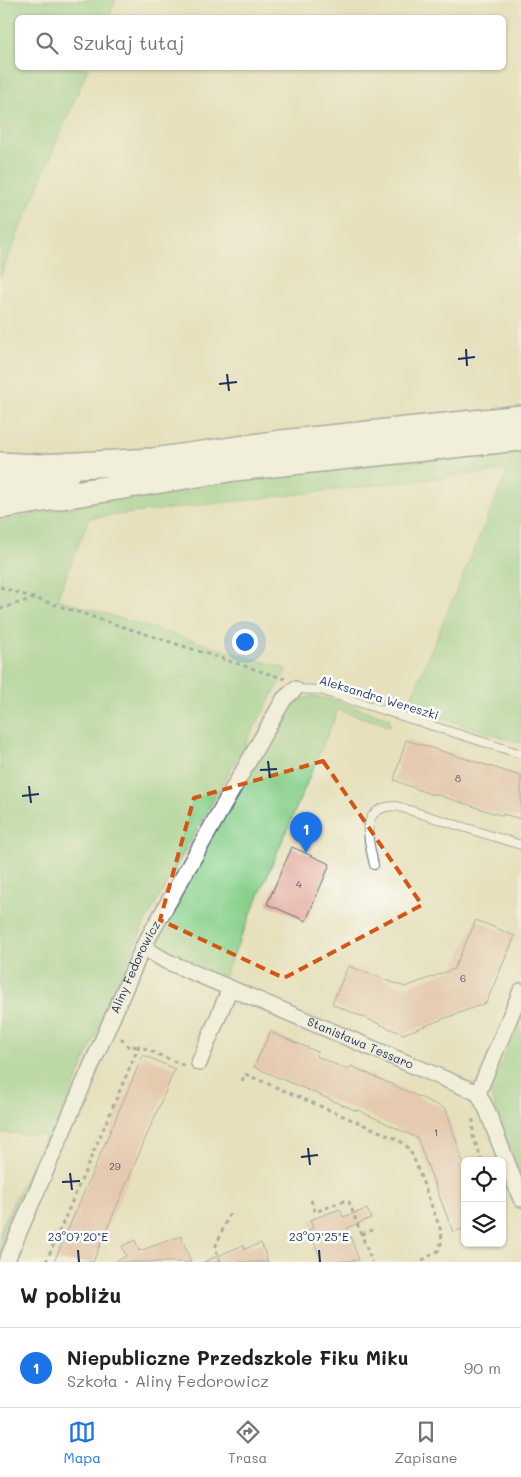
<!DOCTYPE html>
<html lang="pl">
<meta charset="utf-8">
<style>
:root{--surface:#fff;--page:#f2f2f2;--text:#202124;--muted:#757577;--line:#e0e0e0;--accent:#1a73e8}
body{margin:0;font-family:Mali,sans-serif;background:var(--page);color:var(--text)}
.controls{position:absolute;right:15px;bottom:15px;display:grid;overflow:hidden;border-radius:8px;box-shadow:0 1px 4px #0004}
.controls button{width:45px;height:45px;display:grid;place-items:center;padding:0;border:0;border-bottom:1px solid var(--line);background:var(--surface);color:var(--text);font:25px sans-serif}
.you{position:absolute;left:244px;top:641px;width:18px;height:18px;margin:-12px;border:4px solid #fff;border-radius:50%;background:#1a73e8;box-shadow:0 0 0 8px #1a73e833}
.badge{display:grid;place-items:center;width:32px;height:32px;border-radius:50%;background:var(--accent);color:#fff;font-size:16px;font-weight:700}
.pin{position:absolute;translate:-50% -41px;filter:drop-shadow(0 1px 2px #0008)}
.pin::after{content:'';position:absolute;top:26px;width:18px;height:15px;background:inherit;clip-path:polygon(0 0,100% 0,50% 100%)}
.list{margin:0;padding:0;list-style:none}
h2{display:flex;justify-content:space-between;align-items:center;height:65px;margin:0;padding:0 20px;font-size:21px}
h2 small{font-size:16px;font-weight:400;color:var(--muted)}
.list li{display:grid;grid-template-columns:32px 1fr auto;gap:15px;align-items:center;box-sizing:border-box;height:80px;padding:0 20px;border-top:1px solid var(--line)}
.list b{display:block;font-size:19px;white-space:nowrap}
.list p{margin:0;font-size:16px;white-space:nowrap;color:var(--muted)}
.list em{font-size:16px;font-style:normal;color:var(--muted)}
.icon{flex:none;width:28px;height:28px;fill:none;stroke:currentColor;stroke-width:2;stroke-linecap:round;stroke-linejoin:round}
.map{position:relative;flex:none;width:521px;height:1262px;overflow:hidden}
.search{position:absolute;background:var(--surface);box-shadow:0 1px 4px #0004;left:15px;right:15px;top:15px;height:55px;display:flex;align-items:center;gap:12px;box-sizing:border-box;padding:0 18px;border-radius:8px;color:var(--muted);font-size:19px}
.sheet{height:145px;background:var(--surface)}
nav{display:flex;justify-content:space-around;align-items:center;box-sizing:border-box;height:70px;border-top:1px solid var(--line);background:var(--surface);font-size:14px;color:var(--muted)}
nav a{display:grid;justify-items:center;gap:2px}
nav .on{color:var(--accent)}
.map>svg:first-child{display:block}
</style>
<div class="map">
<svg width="521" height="1262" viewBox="0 0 521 1262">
<rect width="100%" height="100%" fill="#fff"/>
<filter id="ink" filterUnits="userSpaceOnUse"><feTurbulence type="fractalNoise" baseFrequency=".02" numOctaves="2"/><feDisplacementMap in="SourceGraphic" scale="10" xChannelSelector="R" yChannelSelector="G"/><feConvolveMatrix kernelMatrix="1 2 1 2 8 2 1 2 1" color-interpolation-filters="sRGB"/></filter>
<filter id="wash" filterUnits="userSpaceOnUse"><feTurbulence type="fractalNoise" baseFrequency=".0096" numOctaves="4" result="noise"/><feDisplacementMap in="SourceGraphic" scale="20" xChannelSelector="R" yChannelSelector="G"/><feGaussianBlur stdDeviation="1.12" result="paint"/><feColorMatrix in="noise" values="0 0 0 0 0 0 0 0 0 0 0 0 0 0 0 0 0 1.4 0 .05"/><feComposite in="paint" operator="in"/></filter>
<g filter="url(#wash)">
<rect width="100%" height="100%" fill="#e6e0bc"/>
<path fill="#89d08b" stroke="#528074" d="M0,0H116L109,17L18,18V68H88L0,277Z
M521,448V743L407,707L508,470L89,518L57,599L287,669L143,926L0,1258V1230L46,1135L0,1133V521L145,492L256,475Z
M312,696L330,699L389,718L390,726L338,710L224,977L159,949L155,938L270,734L296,702Z
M521,1016V1178L489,1091Z"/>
<g id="blocks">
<path fill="#e4afa0" d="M406,740L521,776V819L503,814V816L432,793V795L394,780Z
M292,847L330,864L306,921L267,904Z
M476,920L515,936L486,1003L403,1034L332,1004L348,966L405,987L454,969Z
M270,1032L318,1052L316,1056L349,1070L351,1066L446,1109L465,1169V1228L453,1232L417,1138L358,1110L357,1111L254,1067Z
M143,1055L175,1069L93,1262H54Z
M340,1209L343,1217L367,1209L371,1218L347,1228L359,1260L322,1262L309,1230L313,1228L310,1220Z
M181,1236L191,1262H115L126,1256L122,1246L135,1240L139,1251Z
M261,1243L268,1262H203L244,1245L245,1249Z"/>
</g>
</g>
<g filter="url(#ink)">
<use href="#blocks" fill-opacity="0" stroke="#626d7f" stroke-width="1"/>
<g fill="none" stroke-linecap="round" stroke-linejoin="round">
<defs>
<path id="service" d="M295,689L320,690L521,754
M374,865C369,841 357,807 396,806L521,845"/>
<g id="minor">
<path id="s1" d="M143,947L166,961L478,1093L521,991"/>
<path d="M199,1063L230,988"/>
<path d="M478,1093L487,1110L521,1199"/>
<path id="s2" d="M6,1262L143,947L284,699L295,689"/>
</g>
<path id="primary" d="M0,486L67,474"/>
<path id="trunk" d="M0,465L39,467L153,461L281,443L521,418
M0,506L235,468L521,438"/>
</defs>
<use href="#service" stroke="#626d7f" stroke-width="10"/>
<use href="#minor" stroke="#626d7f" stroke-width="18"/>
<use href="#primary" stroke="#626d7f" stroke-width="26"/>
<use href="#trunk" stroke="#626d7f" stroke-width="28"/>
<path stroke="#626d7f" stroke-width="3" stroke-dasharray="4 4" stroke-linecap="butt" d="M0,587L285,679
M0,609L34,598
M121,1038L129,1047L139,1046
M242,1081L245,1074L397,1139L406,1145L413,1156L441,1231L442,1241L438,1251L419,1262
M473,1119V1136L482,1161
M311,1200L315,1212L344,1201L349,1202L372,1262
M362,1234L372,1230
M46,1262L139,1046L185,1066
M220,1262L215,1248L231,1210"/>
<use href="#service" stroke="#fff" stroke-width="8"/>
<use href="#minor" stroke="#fff" stroke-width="15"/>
<use href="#primary" stroke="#fff" stroke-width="24"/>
<use href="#trunk" stroke="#fff" stroke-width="25"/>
</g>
</g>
<path d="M0 0H521V1262H0ZM323,761L422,905L284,978L160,920L194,798Z" fill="#e6e0bc" fill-opacity=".55" fill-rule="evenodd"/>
<path fill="none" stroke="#d45514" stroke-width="4" stroke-dasharray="10 6" stroke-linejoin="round" d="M323,761L422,905L284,978L160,920L194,798Z"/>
<path fill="none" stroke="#1b2f5e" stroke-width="2" d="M466,349L467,366M458,359L475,357M227,374L229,391M219,384L237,382M268,761L270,778M260,770L277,769M29,786L31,803M22,796L39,794M308,1148L310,1165M301,1157L318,1155M70,1173L72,1190M62,1182L80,1181M78,1250L79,1262M319,1250L320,1262"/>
<g text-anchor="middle" stroke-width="5" stroke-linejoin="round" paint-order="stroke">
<g font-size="10" fill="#4d4f6e">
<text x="458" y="782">8</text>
<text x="299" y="888">4</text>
<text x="463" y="982">6</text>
<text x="436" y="1136">1</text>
<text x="115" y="1170">29</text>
</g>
<g font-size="12" fill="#1b2f5e" stroke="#fff">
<text transform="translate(379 698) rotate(17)" y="4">Aleksandra Wereszki</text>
<text dy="4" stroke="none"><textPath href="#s2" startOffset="322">Aliny Fedorowicz</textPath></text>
<text dy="4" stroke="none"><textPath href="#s1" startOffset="238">Stanisława Tessaro</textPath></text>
</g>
</g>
<g font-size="12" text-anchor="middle" fill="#1b2f5e" stroke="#fff" stroke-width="5" stroke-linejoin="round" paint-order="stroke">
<text x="78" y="1241">23°07'20"E</text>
<text x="319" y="1241">23°07'25"E</text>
</g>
</svg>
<div class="controls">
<button><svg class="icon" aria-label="locate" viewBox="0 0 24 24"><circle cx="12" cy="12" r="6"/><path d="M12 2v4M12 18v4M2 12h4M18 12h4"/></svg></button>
<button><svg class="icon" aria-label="layers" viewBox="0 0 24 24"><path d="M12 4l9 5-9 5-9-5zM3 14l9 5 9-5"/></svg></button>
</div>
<div class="you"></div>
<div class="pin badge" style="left:306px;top:853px">1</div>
<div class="search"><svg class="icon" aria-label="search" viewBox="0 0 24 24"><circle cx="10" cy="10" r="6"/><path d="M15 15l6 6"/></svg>Szukaj tutaj</div>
</div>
<section class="sheet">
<h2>W pobliżu<small></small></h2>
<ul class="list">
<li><span class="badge">1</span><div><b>Niepubliczne Przedszkole Fiku Miku</b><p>Szkoła · Aliny Fedorowicz</p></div><em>90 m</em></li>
</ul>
</section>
<nav>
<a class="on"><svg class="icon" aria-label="map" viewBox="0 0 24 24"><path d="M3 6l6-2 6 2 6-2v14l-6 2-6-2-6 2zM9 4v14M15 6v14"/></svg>Mapa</a>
<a><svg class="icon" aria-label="directions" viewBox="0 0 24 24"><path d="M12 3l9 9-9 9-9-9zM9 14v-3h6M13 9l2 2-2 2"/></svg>Trasa</a>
<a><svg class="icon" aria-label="saved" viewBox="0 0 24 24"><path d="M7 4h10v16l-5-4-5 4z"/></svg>Zapisane</a>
</nav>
